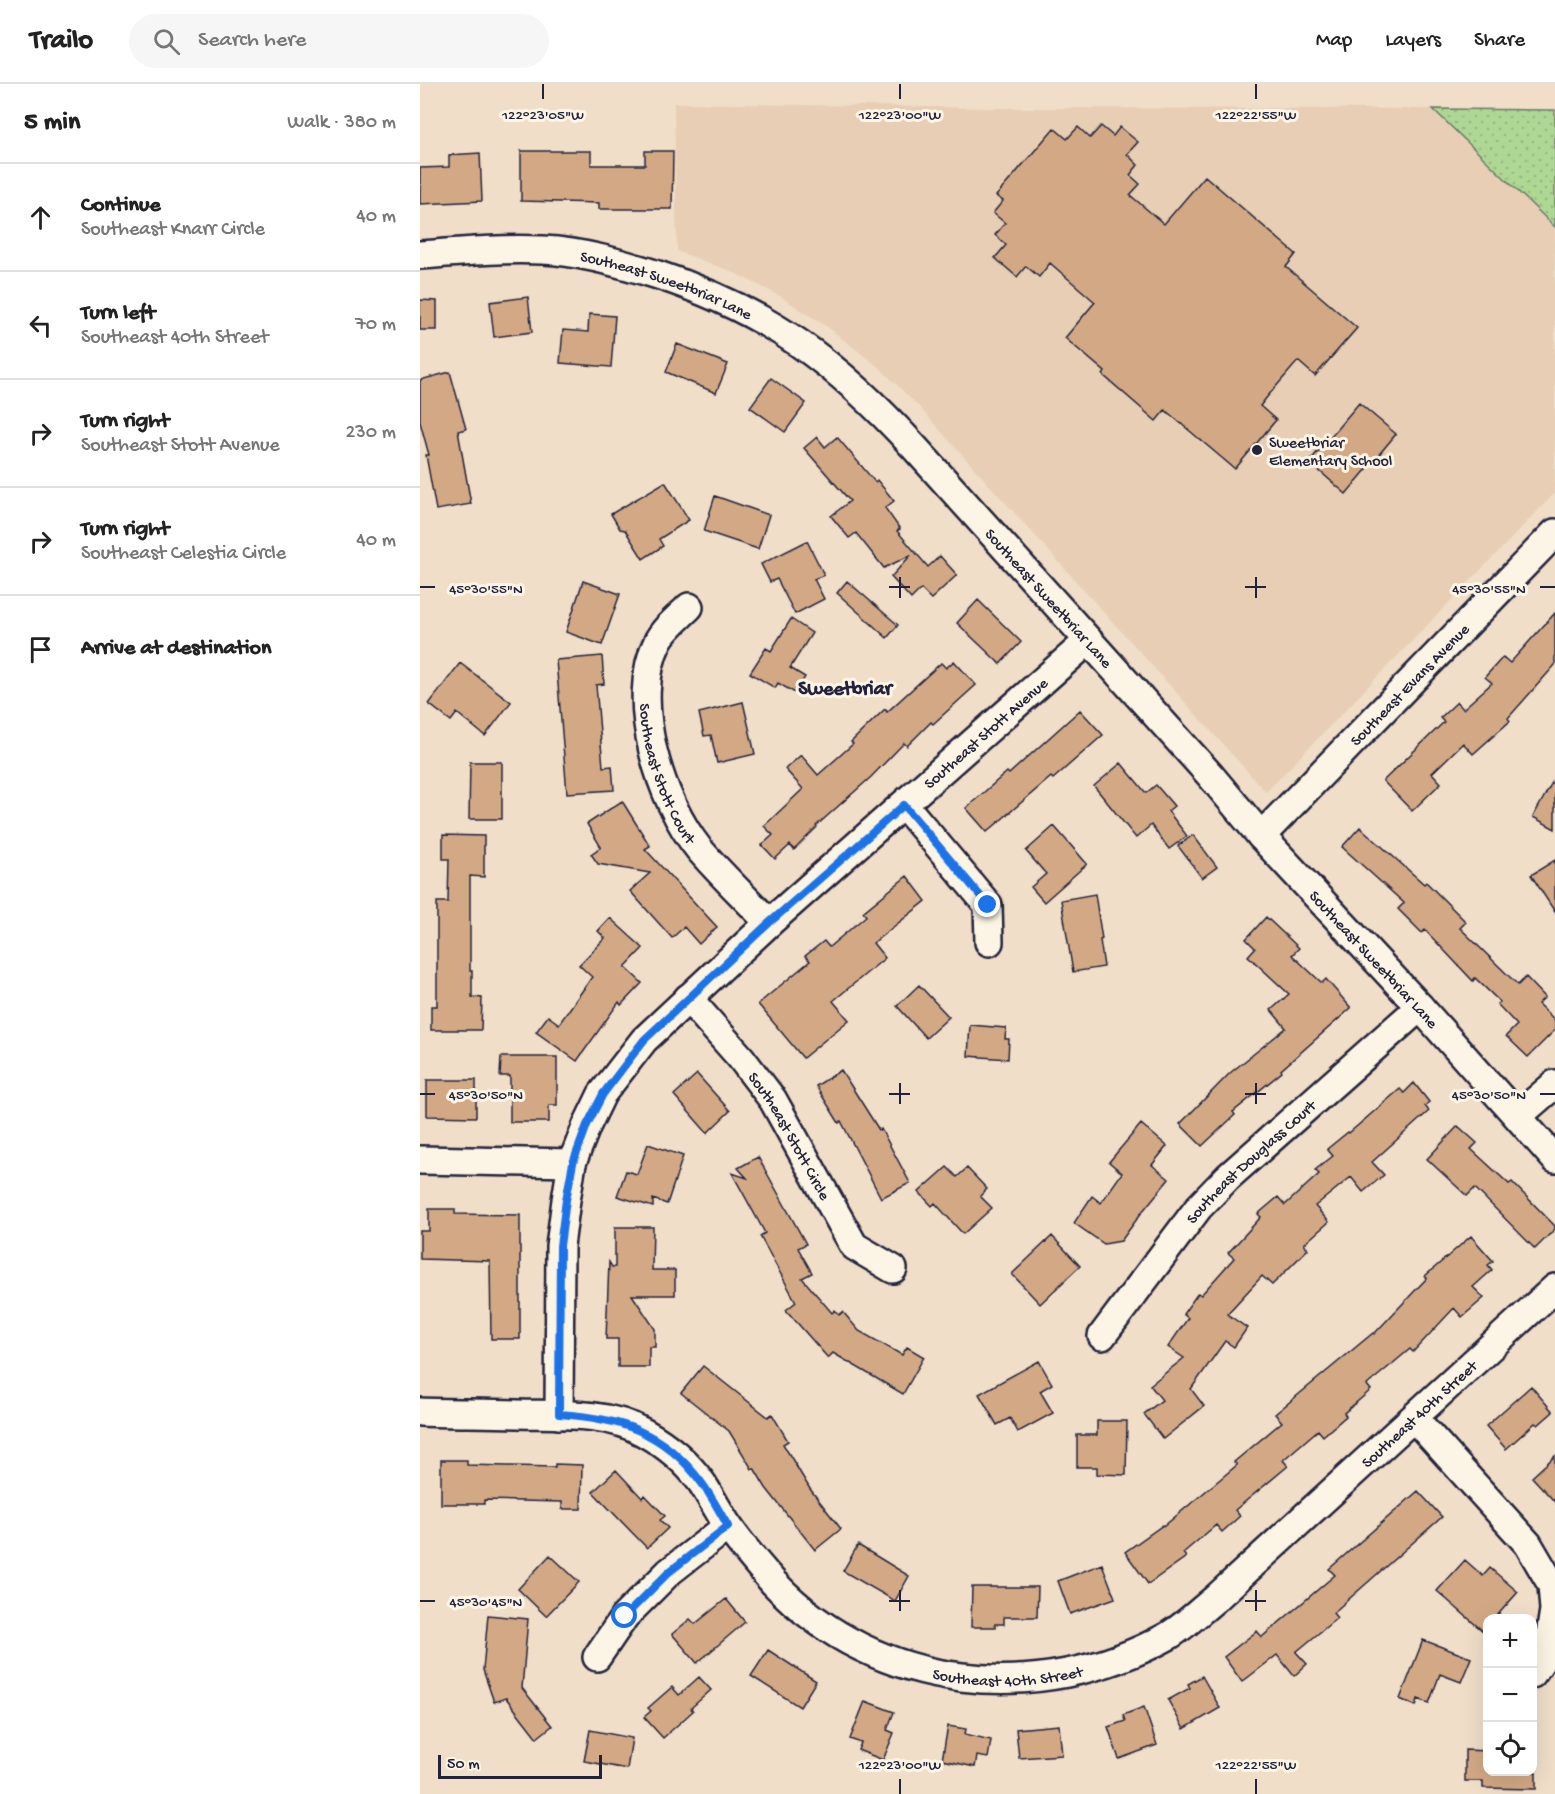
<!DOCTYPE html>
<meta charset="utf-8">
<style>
:root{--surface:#fff;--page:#f6f6f6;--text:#222;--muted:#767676;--line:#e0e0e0}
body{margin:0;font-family:"Gochi Hand",sans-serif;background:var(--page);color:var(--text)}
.controls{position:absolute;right:18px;bottom:18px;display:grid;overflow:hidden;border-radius:12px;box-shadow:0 6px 24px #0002}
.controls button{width:54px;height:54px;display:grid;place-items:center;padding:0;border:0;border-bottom:2px solid var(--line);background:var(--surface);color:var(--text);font:30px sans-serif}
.scale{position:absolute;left:18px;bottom:15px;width:164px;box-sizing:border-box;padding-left:6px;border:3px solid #22223b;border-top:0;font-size:16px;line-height:21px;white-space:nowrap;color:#22223b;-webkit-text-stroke:4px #fcf5e5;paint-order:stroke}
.stop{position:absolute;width:18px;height:18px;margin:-14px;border:4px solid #1a73e8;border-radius:50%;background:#fff}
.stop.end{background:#1a73e8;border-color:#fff;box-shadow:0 2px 6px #0008}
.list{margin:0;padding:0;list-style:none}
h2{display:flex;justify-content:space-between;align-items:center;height:78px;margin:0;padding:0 24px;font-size:26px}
h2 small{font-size:20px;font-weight:400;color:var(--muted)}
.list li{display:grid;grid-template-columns:39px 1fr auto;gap:18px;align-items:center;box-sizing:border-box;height:108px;padding:0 24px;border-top:2px solid var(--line)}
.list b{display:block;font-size:22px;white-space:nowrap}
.list p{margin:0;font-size:20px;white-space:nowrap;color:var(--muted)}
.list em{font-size:20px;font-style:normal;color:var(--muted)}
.icon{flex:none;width:33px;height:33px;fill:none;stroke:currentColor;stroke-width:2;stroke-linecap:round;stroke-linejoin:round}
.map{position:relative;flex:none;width:1135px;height:1710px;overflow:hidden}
header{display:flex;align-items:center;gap:36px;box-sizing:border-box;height:84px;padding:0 30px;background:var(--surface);border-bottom:2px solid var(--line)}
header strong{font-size:28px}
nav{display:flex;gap:33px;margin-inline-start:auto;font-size:21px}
.search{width:420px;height:54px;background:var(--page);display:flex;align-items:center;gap:15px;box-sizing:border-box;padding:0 21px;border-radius:33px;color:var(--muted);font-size:22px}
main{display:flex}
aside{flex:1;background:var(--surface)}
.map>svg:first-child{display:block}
</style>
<header>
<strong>Trailo</strong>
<div class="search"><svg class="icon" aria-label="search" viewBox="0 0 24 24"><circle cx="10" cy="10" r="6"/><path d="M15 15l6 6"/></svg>Search here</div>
<nav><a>Map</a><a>Layers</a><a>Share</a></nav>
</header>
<main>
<aside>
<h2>5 min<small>Walk · 380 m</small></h2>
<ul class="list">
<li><svg class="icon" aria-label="ahead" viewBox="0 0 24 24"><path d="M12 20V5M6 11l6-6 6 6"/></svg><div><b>Continue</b><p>Southeast Knarr Circle</p></div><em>40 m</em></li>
<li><svg class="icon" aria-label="left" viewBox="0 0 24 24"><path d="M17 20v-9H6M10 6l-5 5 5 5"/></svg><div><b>Turn left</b><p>Southeast 40th Street</p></div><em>70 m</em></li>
<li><svg class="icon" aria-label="right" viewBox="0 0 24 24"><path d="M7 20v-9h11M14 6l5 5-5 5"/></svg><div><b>Turn right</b><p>Southeast Stott Avenue</p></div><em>230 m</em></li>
<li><svg class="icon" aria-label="right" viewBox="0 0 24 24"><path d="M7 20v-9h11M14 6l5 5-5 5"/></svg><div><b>Turn right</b><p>Southeast Celestia Circle</p></div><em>40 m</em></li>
<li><svg class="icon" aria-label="arrive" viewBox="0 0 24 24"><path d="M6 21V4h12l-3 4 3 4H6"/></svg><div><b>Arrive at destination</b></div></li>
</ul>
</aside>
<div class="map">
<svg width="1135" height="1710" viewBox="0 0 1135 1710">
<defs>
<pattern id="park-dots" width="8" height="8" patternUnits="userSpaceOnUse" patternTransform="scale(1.5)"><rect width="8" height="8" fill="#aed794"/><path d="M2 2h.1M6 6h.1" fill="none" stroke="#95b880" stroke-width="1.8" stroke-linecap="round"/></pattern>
</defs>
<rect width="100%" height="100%" fill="#f0dec8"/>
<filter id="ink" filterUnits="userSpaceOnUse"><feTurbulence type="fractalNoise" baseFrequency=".0167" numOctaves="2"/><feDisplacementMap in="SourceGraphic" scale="12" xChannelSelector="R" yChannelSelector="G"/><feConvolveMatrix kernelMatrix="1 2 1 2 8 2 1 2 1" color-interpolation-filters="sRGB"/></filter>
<g filter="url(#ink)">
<path fill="#e7ceb4" d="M254,19L568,24L1013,25L1135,143V409L846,708L500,324L460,284L409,244L360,212L311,187L257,167Z"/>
<path fill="url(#park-dots)" stroke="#687c68" stroke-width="1.5" d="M1013,25L1135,26V143Z"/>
<path fill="#d3a985" stroke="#22223b" stroke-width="1.5" d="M681,42L693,52L700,43L718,58L707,70L718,81L710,91L720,100L710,111L744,140L785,92L876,170L866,183L937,244L895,292L878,277L847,313L840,322L856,336L815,385L745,326L736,337L683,291L685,288L645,254L675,218L630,179L619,193L606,182L597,193L575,174L586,161L575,151L585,139L573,129L583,117L576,112L634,44L647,55L658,43L670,54Z
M101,67H171V81H225V67H253L252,125H179V119L101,117Z
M60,69L62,117L0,120V84L29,83V71Z
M108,213L112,248L74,253L70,218Z
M0,216L17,217V246H0Z
M169,230L195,232L191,283L140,279L143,246L168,248Z
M257,260L308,280L296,309L246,288Z
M30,288L46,345L38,347L51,420L16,426L6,371H9L0,338V296Z
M351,294L386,319L365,348L330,323Z
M939,319L976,350L926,410L889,378Z
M397,353L405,363L417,353L455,398L457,396L474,417L465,424L480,445L477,447L508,483L520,472L537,491L511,515L501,505L491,515L471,493L491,471L464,484L436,449L429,454L411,432L430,417L384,364Z
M245,398L269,436L239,455L243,462L223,475L205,446L200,445L191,430Z
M295,412L349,431L338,465L284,447Z
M387,457L404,491L394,495L404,515L375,530L357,495L350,498L341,480Z
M163,497L200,510L182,561L146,548Z
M427,497L478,541L467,554L417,509Z
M558,516L601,558L580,580L537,539Z
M1135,529V581L1088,634L1090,637L1053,670L1043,659L1012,689L1021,699L992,727L963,697L1024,638L1020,634L1037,618L1043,625L1072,599L1065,593L1083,573L1090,579Z
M371,535L392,549L370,584L385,593L375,609L358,599L355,604L330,589L346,564L351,567Z
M182,572L184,600L176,601L183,683L192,682L194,706L147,709L136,576Z
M534,577L556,601L513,640L511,638L487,662L484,659L451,693L396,742L397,743L374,766L370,761L355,775L342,761L353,751L344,742L383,705L365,685L381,671L398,691L433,660L431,658L465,625L467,628L521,579L526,584Z
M40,579L91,618L65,652L37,629L31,637L9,620Z
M323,618L335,670L297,679L291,651L284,652L279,629Z
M660,626L683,651L633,695L631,693L567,748L546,724L587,688L589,690Z
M50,678H82V735H49Z
M701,679L726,709L736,701L754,722L748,727L767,752L749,765L731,741L716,754L674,702Z
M1135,693V745L1113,733Z
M202,717L230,762L225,765L297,843L279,860L264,843L252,854L210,807L230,789L178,780L171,770L181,763L167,740Z
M634,742L667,780L624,818L611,803L626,790L606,767Z
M940,743L1004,800L1006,798L1046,838L1040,844L1098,901L1106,893L1125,913L1118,920L1135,936V946L1108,973L1086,952L1097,941L1077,920L1080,918L1055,894L1053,897L1005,846L1002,849L978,825L984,819L922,763Z
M23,751L64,752V793L50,792V887H52V913L62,914L61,946H11V922H17V818H28L29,775H23Z
M773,751L797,783L782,794L758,762Z
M1135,776V828L1111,791Z
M487,792L506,817L453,859L465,874L413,917L429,936L383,974L338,920L390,877L385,872L404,857L409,863L446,832L443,828Z
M675,810L682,855L680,856L684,883L653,888L641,816Z
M846,833L879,864L872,871L902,899L906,895L931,924L861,986L862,988L813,1028L815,1031L782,1062L760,1040L810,989L866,944L851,926L869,910L828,872L835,864L826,855Z
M190,834L223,864L205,883L222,899L201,921L199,918L157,977L116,948L128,932L139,940L172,893L159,881L185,854L178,847Z
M499,901L529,933L506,954L477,922Z
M550,941L586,944L585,955H589L588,975L548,972Z
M81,973H137V1021H129V1038H90V992H80Z
M421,986L459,1046L461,1045L490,1099L461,1114L421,1037L419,1039L396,1002Z
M277,990L310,1027L287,1049L254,1011Z
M7,996H56V1033L7,1032Z
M994,999L1009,1018L1005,1022L1009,1027L952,1078L964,1091L943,1108L931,1093L895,1122L909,1138L884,1160L888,1165L852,1201L842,1192L807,1230L827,1244L814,1263L805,1257L771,1305L784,1322L743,1355L724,1330L742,1316L730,1301L764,1274L748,1263L768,1234L763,1230L778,1209L781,1211L814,1174L808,1169L841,1133L838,1130L858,1113L865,1121L899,1090L895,1086L913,1072L907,1065L928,1048L929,1049L980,1005L984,1009Z
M721,1040L747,1062L732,1081L749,1095L722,1128L701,1157L684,1160L654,1139L672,1112L681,1119L702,1089L689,1078Z
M1038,1042L1057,1059L1051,1065L1089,1100L1092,1098L1135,1142V1145L1115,1165L1055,1104L1047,1112L1007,1075Z
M228,1060L263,1072L247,1120L233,1115V1123L197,1112L206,1087L217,1090Z
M338,1073L386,1160L378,1164L392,1189L382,1194L412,1229L415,1226L419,1231L423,1228L439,1247L482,1271L487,1263L504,1273L483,1310L413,1269L408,1274L366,1226L376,1218L340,1152L345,1149L312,1089L327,1094L318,1084Z
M527,1083L537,1093L547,1084L567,1105L560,1112L572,1124L543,1150L515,1119L512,1122L499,1108Z
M9,1125H35V1130L100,1131V1255H71L70,1177L0,1175V1147H9Z
M195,1143H233L232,1186H255V1211H212L235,1245V1263H229V1283H198V1255H186L189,1178L192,1183H195Z
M632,1152L660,1182L620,1220L592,1190Z
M1051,1152L1073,1177L1068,1181L1072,1186L1053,1203L1064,1214L1042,1233L1034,1224L993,1268L990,1265L947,1301L951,1306L924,1329L926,1332L903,1352L898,1346L863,1376L868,1382L815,1426L820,1432L802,1448L796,1441L763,1469L766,1473L728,1500L705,1468L743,1441L744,1442L817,1381L814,1378L862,1338L855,1330L953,1249L954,1250L1007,1194L1005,1192Z
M619,1277L632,1300L620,1307L633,1329L598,1348L590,1334L577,1341L559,1310Z
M283,1282L348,1333L352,1330L368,1357L363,1360L390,1405L421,1445L395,1466L346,1404L334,1384L332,1385L309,1347L261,1309Z
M1111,1302L1133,1328L1118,1341L1115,1339L1086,1365L1066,1342Z
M677,1337H707L706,1391L677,1390V1383H657V1351H677Z
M1135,1372V1418L1112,1393Z
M21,1376H47V1381L135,1383V1380L162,1381L161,1425H142V1418L64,1416V1420H21Z
M196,1386L222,1414L225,1411L245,1432L240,1436L248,1444L227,1464L173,1408Z
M998,1407L1022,1433L913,1529L917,1534L876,1568L887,1580L874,1592L857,1571L822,1598L804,1573L837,1547L842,1553L915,1491L909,1485Z
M438,1461L489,1492L475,1517L423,1487Z
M130,1471L159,1498L126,1532L98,1505Z
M1045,1476L1063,1492L1070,1484L1098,1508L1075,1534H1068V1544L1064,1548L1017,1507Z
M682,1480L695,1514L650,1530L638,1497Z
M552,1503H618L617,1533H584V1540H575V1543H551Z
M306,1515L325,1538L277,1579L252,1550L270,1535L275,1540Z
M68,1531L108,1535L102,1604L132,1642L117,1654L86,1614L74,1618L63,1586Z
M1003,1556L1051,1574L1041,1598L1020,1590L1009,1619L998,1615L996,1622L980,1615Z
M348,1566L396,1597L380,1623L331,1592Z
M782,1592L800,1624L764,1645L748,1616L770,1604L768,1600Z
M279,1593L291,1606L271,1624L273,1627L243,1654L224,1633L231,1627L228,1624L252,1603L259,1611Z
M445,1617L474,1628L467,1646L474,1649L463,1676L438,1666L441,1659L430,1655Z
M724,1623L737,1661L699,1675L688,1643L705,1637L703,1631Z
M639,1641L642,1671L599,1674L596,1645Z
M528,1642L546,1645L545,1650L571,1656L568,1674L557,1672L555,1683L522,1676Z
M170,1646L212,1654L207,1685L164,1677Z
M1045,1666L1068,1667V1688H1116V1705L1063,1704V1697H1045Z"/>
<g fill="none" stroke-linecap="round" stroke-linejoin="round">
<defs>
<g id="minor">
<path id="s1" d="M0,171C41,168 82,164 123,166C162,168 201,179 238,191C348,227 418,279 495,364L790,691L841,752L1000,923L1135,1075"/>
<path id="s2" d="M269,523C259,533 244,545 238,557C208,616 240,717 279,765C301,791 326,814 349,839"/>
<path d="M484,721L568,821L569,858"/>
<path id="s3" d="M841,752L1135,449"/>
<path id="s4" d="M268,914L321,974L353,1016L434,1162L473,1185"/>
<path d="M1098,1032L1135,1000"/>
<path d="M0,1076L152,1079"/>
<path id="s5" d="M682,1252L779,1123L808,1093L1000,923"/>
<path id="s6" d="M0,1328C32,1329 64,1329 97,1330C138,1331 186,1327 223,1348C245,1360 267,1378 282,1399C291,1413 299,1428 308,1442C322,1462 338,1481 354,1499C457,1608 620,1623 748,1552C765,1542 780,1527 795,1515L1135,1204"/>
<path id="s7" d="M139,1331L140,1162L146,1116L152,1079L167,1041L182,1010L224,956L349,839L668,557"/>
<path d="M994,1334L1108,1460L1132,1501L1134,1526L1130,1552L1121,1577L1112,1590"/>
<path d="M177,1573L205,1532L249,1488L308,1442"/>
</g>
</defs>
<use href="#minor" stroke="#22223b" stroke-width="32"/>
<use href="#minor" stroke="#fcf5e5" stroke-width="27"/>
</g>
</g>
<g fill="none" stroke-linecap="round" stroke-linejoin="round" filter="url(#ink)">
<path stroke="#1a73e8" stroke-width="8" d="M205,1532L249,1488L308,1442C299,1427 291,1411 281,1398C243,1347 199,1334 139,1330L140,1162L146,1116L153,1079L167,1041L183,1010L224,956L349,839L484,721L568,821"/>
</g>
<path fill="none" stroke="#22223b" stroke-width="2" d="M123,0V15M480,0V15M836,0V15M480,493V514M836,493V514M0,503H15M469,503H490M825,503H846M1120,503H1135M480,999V1020M836,999V1020M0,1010H15M469,1010H490M825,1010H846M1120,1010H1135M480,1506V1527M836,1506V1527M0,1517H15M469,1517H490M825,1517H846M480,1695V1710M836,1695V1710"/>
<circle fill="#22223b" stroke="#fcf5e5" stroke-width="2" cx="837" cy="366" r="6"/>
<g text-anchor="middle" stroke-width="6" stroke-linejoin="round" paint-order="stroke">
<g font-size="16" fill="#22223b" stroke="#fcf5e5">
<text dy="6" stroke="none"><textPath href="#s1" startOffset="252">Southeast Sweetbriar Lane</textPath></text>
<text dy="6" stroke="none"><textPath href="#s1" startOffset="756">Southeast Sweetbriar Lane</textPath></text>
<text dy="6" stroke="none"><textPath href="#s3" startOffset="212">Southeast Evans Avenue</textPath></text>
<text dy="6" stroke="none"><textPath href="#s7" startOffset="856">Southeast Stott Avenue</textPath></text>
<text dy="6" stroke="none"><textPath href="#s2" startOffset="184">Southeast Stott Court</textPath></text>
<text dy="6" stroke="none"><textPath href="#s1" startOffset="1242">Southeast Sweetbriar Lane</textPath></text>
<text dy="6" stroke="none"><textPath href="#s4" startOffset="172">Southeast Stott Circle</textPath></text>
<text dy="6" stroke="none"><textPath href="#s5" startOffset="230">Southeast Douglass Court</textPath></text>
<text dy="6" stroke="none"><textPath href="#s6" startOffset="1191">Southeast 40th Street</textPath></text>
<text dy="6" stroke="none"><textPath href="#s6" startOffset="688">Southeast 40th Street</textPath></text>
</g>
<g font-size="16" fill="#22223b" stroke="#fcf5e5" text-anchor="start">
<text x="849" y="363">Sweetbriar<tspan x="849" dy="18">Elementary School</tspan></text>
</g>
<g font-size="20" font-weight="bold" fill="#22223b" stroke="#fcf5e5">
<text x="425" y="610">Sweetbriar</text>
</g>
</g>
<g font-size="15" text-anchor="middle" fill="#22223b" stroke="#fcf5e5" stroke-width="6" stroke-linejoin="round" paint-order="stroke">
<text x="123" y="35">122°23'05"W</text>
<text x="480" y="35">122°23'00"W</text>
<text x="836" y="35">122°22'55"W</text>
<text x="66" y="509">45°30'55"N</text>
<text x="1069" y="509">45°30'55"N</text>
<text x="66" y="1015">45°30'50"N</text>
<text x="1069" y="1015">45°30'50"N</text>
<text x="66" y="1522">45°30'45"N</text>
<text x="480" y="1685">122°23'00"W</text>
<text x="836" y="1685">122°22'55"W</text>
</g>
</svg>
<div class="controls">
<button>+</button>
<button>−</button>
<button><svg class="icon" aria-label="locate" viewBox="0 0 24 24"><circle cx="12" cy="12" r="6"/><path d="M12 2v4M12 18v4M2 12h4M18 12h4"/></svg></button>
</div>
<div class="scale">50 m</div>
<div class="stop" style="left:205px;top:1532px"></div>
<div class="stop end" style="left:568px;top:821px"></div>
</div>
</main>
